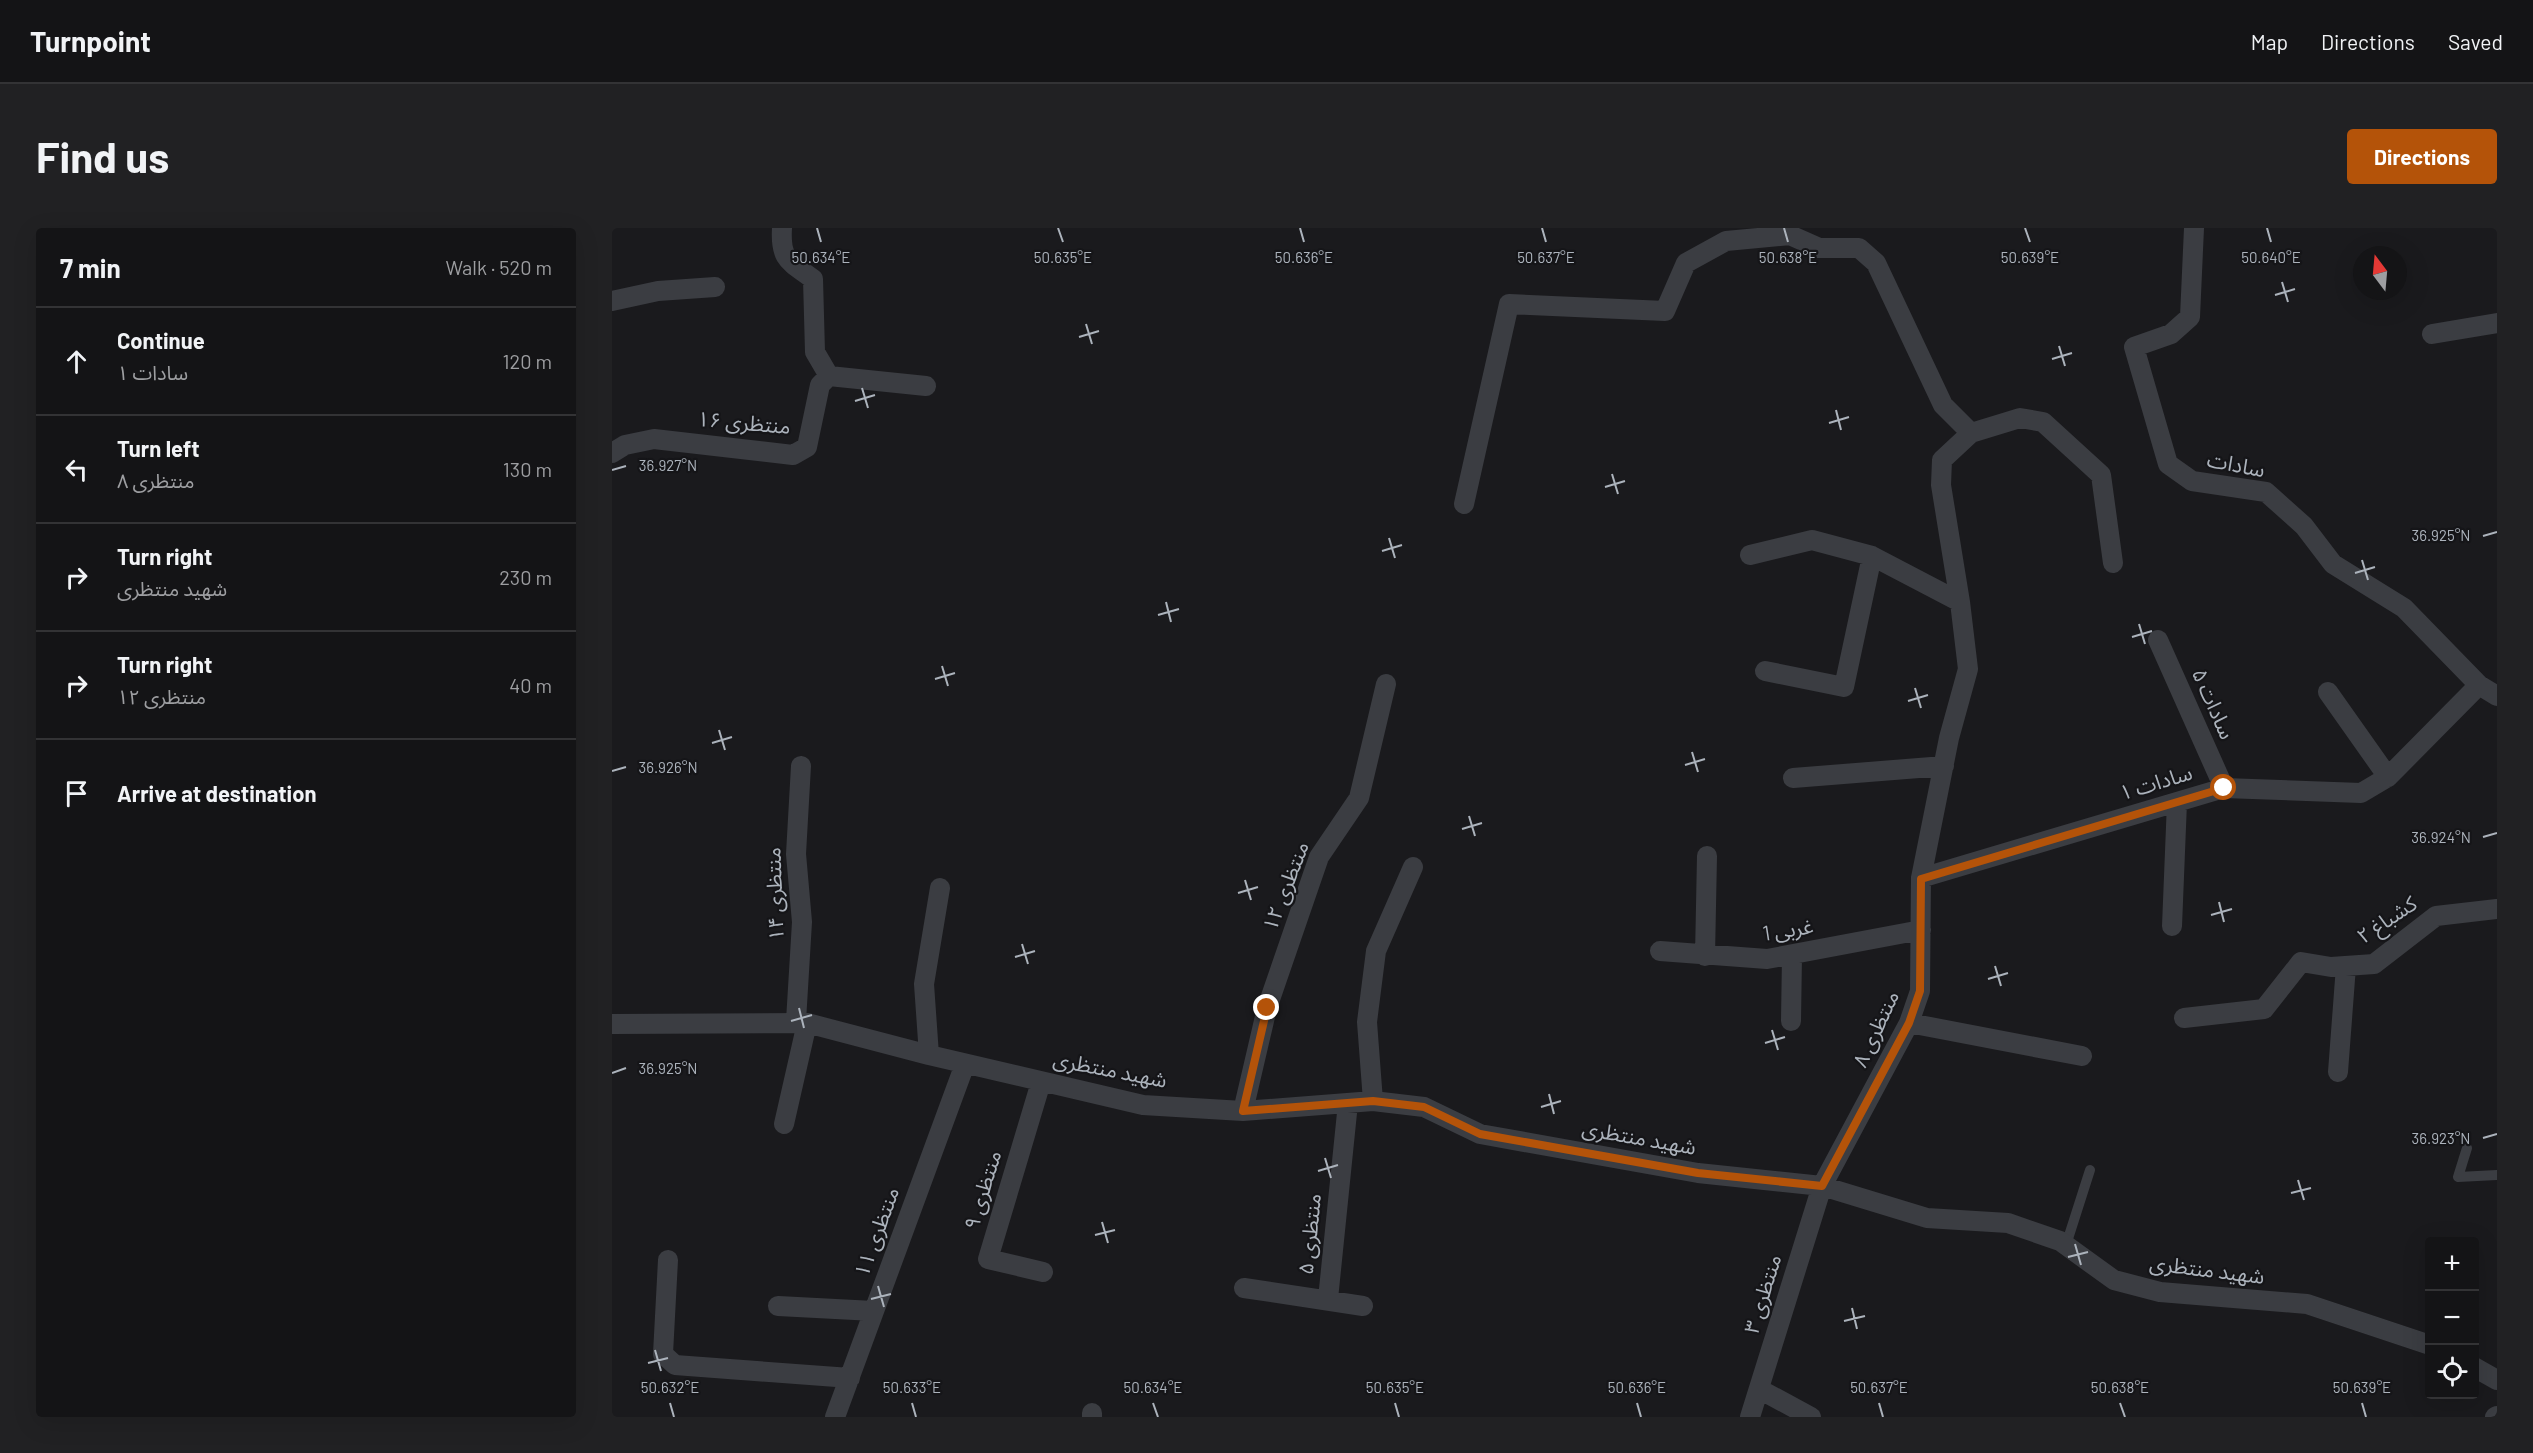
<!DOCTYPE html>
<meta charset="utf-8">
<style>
:root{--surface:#141416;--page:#212123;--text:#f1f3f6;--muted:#9d9ea1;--line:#333335;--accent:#b45309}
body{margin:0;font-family:Barlow,"Noto Sans Arabic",sans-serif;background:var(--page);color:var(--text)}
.controls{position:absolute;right:18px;bottom:18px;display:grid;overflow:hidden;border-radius:6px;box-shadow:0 6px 24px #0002}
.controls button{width:54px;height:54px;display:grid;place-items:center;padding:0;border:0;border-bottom:2px solid var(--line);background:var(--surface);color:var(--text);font:30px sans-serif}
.compass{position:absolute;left:1741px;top:18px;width:54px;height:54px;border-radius:50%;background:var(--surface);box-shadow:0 6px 24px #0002;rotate:344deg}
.stop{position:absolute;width:18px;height:18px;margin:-14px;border:4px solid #b45309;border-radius:50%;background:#fff}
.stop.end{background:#b45309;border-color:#fff;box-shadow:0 2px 6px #0008}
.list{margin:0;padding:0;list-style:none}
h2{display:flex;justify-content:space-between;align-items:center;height:78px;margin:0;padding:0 24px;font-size:26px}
h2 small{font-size:20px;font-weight:400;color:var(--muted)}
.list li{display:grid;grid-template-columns:39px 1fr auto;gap:18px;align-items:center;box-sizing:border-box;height:108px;padding:0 24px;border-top:2px solid var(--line)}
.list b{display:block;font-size:22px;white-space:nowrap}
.list p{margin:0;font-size:20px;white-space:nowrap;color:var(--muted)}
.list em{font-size:20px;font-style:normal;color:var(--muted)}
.icon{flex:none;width:33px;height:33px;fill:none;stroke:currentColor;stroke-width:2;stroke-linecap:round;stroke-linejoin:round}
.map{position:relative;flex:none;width:1885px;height:1189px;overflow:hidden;border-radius:6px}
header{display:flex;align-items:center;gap:36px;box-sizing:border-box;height:84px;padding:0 30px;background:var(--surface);border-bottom:2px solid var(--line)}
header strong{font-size:28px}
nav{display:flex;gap:33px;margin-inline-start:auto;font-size:21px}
.intro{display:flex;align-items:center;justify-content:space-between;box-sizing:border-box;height:144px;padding:0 36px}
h1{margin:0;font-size:42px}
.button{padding:15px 27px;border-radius:6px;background:var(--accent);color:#fff;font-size:21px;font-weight:700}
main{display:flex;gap:36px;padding:0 36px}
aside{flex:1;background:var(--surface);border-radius:6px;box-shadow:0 6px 24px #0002}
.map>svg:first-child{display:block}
</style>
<header>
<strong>Turnpoint</strong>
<nav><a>Map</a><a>Directions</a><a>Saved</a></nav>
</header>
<div class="intro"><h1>Find us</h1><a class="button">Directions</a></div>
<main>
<aside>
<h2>7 min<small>Walk · 520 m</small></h2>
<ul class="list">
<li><svg class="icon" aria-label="ahead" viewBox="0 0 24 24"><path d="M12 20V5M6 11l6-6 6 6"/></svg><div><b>Continue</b><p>سادات ۱</p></div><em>120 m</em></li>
<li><svg class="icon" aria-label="left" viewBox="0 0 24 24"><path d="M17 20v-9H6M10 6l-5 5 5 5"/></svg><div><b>Turn left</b><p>منتظری ۸</p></div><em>130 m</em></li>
<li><svg class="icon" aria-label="right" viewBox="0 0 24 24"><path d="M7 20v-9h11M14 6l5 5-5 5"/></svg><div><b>Turn right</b><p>شهید منتظری</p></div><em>230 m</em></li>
<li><svg class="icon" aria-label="right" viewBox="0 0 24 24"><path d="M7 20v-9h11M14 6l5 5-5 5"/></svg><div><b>Turn right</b><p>منتظری ۱۲</p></div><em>40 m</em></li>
<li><svg class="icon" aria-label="arrive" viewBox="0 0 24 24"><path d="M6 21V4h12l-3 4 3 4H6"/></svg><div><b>Arrive at destination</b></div></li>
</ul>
</aside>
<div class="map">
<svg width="1885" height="1189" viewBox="0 0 1885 1189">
<rect width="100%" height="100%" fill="#1a1a1d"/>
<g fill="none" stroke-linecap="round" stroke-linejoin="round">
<path stroke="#3b3d42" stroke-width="10" d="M1855,920L1846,949L1885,947
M1454,1017L1478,942"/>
<path stroke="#3b3d42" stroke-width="20" d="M170,0C168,32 177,33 201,51L203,124L217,148
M1582,0L1578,89L1559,106L1522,119L1556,236L1580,253L1654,264L1692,298L1721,336L1792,380L1867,457L1885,468
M0,73L46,63L103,59
M1820,106L1885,95
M0,225L13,217L42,211L181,227L195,219L208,157L217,148L314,158
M852,276L897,76L1053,83L1074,35L1114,13L1178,7L1207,20H1247L1264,35L1331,177L1359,205
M1138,327L1200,312L1260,328L1348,374
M1546,412L1612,560
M1153,443L1232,459L1260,328
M1716,464L1776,549
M1181,550L1332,538
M1309,650L1612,560L1749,565L1776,549L1867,457
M1560,698L1565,574
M1048,723L1155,731L1309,702
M1093,728L1095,628
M1572,790L1652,781L1689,734L1719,739L1762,736L1824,688L1885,681
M184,793L190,694L184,626L189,538
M1179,793L1180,727
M1297,795L1470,828
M0,796L195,795L317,827L531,877L631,883L761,873L812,879L868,906L1086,945L1210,958L1315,990L1396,995L1448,1013L1502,1052L1548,1064L1695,1076L1818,1117
M317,827L312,756L328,660
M1726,844L1734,738
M429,854L376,1031L431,1044
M761,873L755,794L764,723L801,639
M631,883L655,780L707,629L747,570L774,456
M172,896L195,795
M56,1032L51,1126L63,1137L238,1150
M632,1060L751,1078
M716,1071L736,875
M166,1078L262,1083
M1862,1139L1885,1152
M1147,1161L1199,1189
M480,1185V1189
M223,1189L353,836
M1138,1189L1210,958L1297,795L1308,763L1309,650L1337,510L1356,441L1348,374L1329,257L1330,232L1359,205L1408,190L1431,194L1489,247L1501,335
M1883,1189L1885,1188"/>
</g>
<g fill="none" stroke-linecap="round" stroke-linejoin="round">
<path stroke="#b45309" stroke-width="8" d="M655,780L631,883L761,873L812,879L868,906L1086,945L1210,958L1297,795L1308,763L1309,651L1612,560"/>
</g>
<path fill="none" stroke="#acb3bc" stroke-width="2" d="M205,0L209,14M446,0L451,14M688,0L692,14M930,0L934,14M1172,0L1176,14M1413,0L1418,14M1655,0L1659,14M1670,54L1676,74M1663,67L1683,61M474,96L480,116M467,109L487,103M1447,118L1453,138M1440,131L1460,125M250,160L256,180M243,173L263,167M1224,182L1229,202M1217,195L1237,189M0,242L14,238M1000,246L1006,266M993,259L1013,253M1871,308L1885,304M777,310L783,330M770,323L790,317M1750,332L1756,352M1743,345L1763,339M554,374L559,394M546,387L567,381M1527,396L1533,416M1520,409L1540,403M330,438L336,458M323,451L343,445M1303,460L1309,480M1296,473L1316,467M107,502L113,522M100,515L120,509M1080,524L1086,544M1073,537L1093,531M0,543L14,539M857,588L863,608M850,601L870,595M1871,609L1885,605M633,652L639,672M626,665L646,659M1607,674L1612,694M1599,687L1620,681M410,716L416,736M403,729L423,723M1383,738L1389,758M1376,751L1396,745M187,780L192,800M179,793L200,787M1160,802L1166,822M1153,815L1173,809M0,845L14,840M937,866L942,886M929,879L949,873M1871,910L1885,906M713,930L719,950M706,943L726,937M1686,952L1692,972M1679,965L1699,960M490,994L496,1015M483,1007L503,1002M1463,1016L1469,1037M1456,1029L1476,1024M266,1058L272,1079M259,1071L279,1066M1240,1080L1245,1101M1232,1093L1253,1088M43,1122L49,1143M36,1135L56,1130M58,1175L62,1189M300,1175L304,1189M541,1175L546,1189M783,1175L787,1189M1025,1175L1029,1189M1267,1175L1271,1189M1508,1175L1513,1189M1750,1175L1754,1189"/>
<g text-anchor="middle" stroke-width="4.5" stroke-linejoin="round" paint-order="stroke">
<g font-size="21" fill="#acb3bc" stroke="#151518">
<text transform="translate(132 195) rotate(5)" y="7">منتظری ۱۶</text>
<text transform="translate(1624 237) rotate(11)" y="7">سادات</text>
<text transform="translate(1601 476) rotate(66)" y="7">سادات ۵</text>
<text transform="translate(1544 555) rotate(-17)" y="7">سادات ۱</text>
<text transform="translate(674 658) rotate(-69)" y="7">منتظری ۱۲</text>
<text transform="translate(163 666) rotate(-92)" y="7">منتظری ۱۴</text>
<text transform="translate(1775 692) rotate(-34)" y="7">کشباغ ۲</text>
<text transform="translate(1176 702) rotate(-9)" y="7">غربی 1</text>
<text transform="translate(1264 801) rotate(-65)" y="7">منتظری ۸</text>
<text transform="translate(498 842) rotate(11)" y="7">شهید منتظری</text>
<text transform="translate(1027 910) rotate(10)" y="7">شهید منتظری</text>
<text transform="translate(371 962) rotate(-73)" y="7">منتظری ۹</text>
<text transform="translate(265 1004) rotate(-70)" y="7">منتظری ۱۱</text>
<text transform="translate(698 1006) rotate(-84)" y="7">منتظری ۵</text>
<text transform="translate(1595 1042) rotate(7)" y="7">شهید منتظری</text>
<text transform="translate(1151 1066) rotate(-73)" y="7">منتظری ۳</text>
</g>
</g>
<g font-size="15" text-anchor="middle" fill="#acb3bc" stroke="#151518" stroke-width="4.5" stroke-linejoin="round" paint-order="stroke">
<text x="209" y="35">50.634°E</text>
<text x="451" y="35">50.635°E</text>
<text x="692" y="35">50.636°E</text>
<text x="934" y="35">50.637°E</text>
<text x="1176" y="35">50.638°E</text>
<text x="1418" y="35">50.639°E</text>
<text x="1659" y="35">50.640°E</text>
<text x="56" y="243">36.927°N</text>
<text x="1829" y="313">36.925°N</text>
<text x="56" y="545">36.926°N</text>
<text x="1829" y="615">36.924°N</text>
<text x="56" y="846">36.925°N</text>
<text x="1829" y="916">36.923°N</text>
<text x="58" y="1165">50.632°E</text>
<text x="300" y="1165">50.633°E</text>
<text x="541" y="1165">50.634°E</text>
<text x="783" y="1165">50.635°E</text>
<text x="1025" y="1165">50.636°E</text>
<text x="1267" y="1165">50.637°E</text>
<text x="1508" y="1165">50.638°E</text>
<text x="1750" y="1165">50.639°E</text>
</g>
</svg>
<div class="controls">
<button>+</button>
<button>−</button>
<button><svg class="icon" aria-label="locate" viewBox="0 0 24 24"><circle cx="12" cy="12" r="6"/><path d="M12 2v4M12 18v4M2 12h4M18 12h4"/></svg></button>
</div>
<svg class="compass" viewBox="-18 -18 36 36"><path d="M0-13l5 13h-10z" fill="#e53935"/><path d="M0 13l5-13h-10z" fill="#9d9ea1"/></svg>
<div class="stop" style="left:1612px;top:560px"></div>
<div class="stop end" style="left:655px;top:780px"></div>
</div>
</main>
